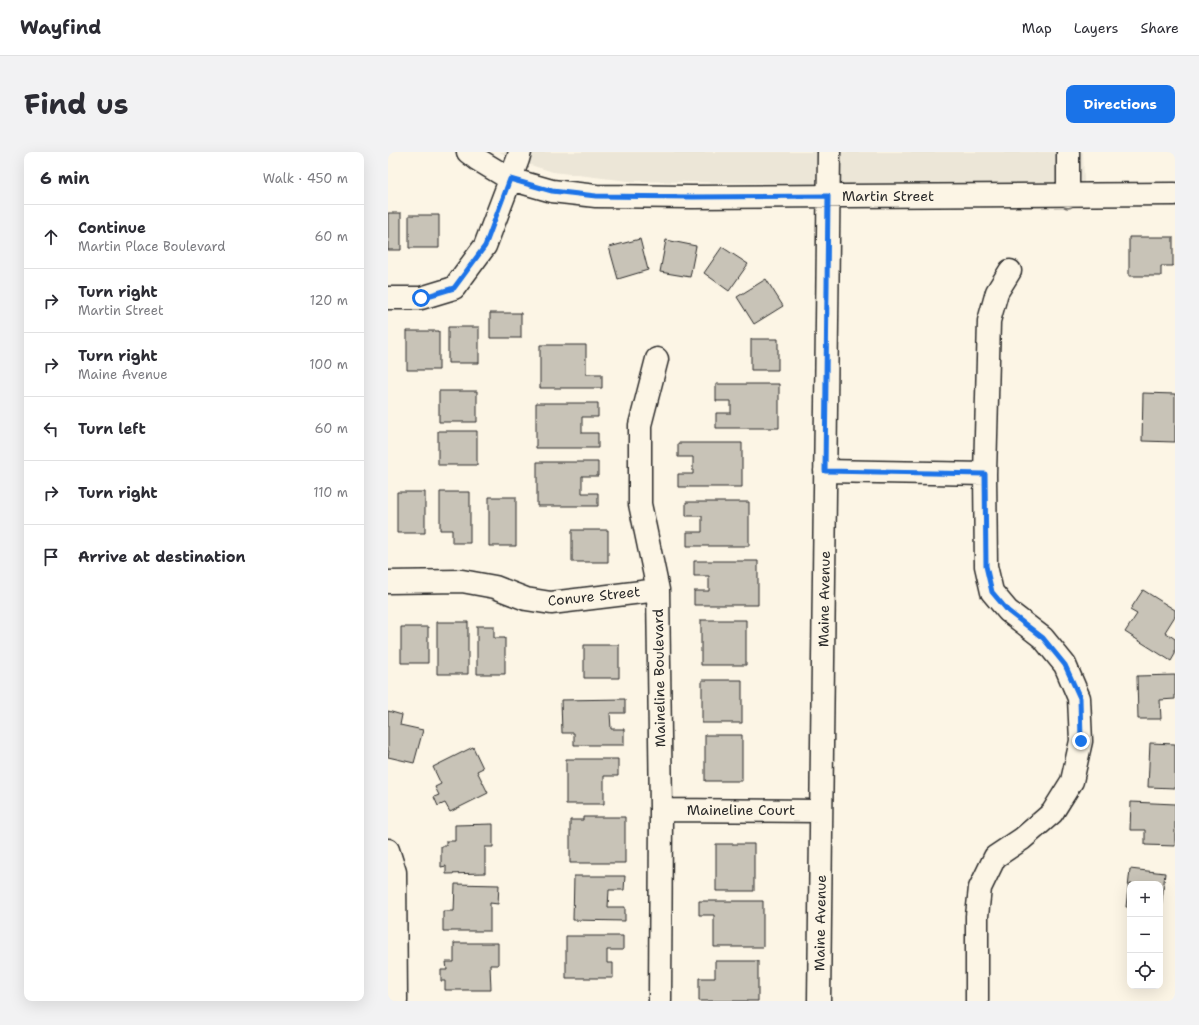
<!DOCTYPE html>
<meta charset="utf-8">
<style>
:root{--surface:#fff;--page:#f2f2f3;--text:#2b2b33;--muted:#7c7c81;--line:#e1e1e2;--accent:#1a73e8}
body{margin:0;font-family:"Shantell Sans",sans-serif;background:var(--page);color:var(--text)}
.controls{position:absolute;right:12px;bottom:12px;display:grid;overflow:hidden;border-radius:8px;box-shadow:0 4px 16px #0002}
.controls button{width:36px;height:36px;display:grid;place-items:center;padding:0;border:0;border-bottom:1px solid var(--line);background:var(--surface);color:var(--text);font:20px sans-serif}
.stop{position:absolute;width:12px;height:12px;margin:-9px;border:3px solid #1a73e8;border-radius:50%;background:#fff}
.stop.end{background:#1a73e8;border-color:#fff;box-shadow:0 1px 4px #0008}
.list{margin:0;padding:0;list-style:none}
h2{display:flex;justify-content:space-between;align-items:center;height:52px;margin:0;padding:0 16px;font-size:17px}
h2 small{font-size:13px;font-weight:400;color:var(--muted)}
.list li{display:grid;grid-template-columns:26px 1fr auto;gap:12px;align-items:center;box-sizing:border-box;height:64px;padding:0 16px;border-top:1px solid var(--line)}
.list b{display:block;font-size:15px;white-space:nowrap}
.list p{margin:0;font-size:13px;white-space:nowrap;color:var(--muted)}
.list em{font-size:13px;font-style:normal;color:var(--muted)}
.icon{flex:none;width:22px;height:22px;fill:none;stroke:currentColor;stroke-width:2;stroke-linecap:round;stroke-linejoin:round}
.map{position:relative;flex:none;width:787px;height:849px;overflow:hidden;border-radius:8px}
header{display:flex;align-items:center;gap:24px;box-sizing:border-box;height:56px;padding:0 20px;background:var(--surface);border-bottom:1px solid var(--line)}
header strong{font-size:19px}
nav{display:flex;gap:22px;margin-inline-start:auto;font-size:14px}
.intro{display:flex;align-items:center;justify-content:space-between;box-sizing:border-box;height:96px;padding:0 24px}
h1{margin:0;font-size:28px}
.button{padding:10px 18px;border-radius:8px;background:var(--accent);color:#fff;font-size:14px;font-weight:700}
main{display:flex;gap:24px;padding:0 24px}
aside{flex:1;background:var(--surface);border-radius:8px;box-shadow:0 4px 16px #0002}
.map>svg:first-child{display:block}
</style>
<header>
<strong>Wayfind</strong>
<nav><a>Map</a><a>Layers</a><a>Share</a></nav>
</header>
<div class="intro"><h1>Find us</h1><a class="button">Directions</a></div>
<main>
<aside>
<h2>6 min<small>Walk · 450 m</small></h2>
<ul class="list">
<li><svg class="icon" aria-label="ahead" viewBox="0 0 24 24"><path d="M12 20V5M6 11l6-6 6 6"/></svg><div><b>Continue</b><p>Martin Place Boulevard</p></div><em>60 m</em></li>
<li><svg class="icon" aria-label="right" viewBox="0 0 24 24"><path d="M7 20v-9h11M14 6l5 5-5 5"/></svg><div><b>Turn right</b><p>Martin Street</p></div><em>120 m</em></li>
<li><svg class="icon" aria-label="right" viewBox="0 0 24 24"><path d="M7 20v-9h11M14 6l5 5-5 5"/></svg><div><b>Turn right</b><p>Maine Avenue</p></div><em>100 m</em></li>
<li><svg class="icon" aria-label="left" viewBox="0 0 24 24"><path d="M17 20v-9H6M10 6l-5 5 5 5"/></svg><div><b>Turn left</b></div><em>60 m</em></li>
<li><svg class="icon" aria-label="right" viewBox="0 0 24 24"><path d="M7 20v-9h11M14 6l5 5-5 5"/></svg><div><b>Turn right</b></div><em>110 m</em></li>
<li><svg class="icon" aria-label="arrive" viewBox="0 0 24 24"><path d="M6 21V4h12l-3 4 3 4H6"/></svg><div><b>Arrive at destination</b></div></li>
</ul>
</aside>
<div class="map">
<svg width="787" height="849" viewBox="0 0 787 849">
<rect width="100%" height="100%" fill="#fcf5e5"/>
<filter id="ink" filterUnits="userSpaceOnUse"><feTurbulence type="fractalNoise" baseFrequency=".025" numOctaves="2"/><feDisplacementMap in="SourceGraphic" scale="8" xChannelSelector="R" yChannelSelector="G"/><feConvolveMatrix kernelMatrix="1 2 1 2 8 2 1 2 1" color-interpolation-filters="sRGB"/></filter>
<g filter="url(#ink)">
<path fill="#ece6d7" d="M112,0H695L696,32H420L240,29L165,20L123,7Z"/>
<path fill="#c8c3b7" stroke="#2b2b2b" d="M0,61H13V98H0Z
M21,63H51V96H21Z
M741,85H785V114H773V124H741Z
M252,87L260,118L230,127L221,95Z
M278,88L308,94L302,125L272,120Z
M334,95L360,112L341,139L316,121Z
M378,127L395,154L366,172L349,145Z
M102,161H133V186H102Z
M60,175H91V211H60Z
M19,179H51V218H19Z
M363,187H390V218H363Z
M152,193H198V222H214V236H152Z
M328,232H391V276H328V261H343V249H328Z
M51,239H89V270H51Z
M755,241L787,242V290L754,289Z
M148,251H210V265H194V281H210V296H148Z
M50,279H89V313H50Z
M290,291H354V335H290V322H305V305H290Z
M149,310H210V324H194V341H210V354H149Z
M9,340H37V381H9Z
M52,340H82V391H64V378H52Z
M101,345H128V394H101Z
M298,350H361V394H299V380H314V364H298Z
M184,378H220V410H184Z
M306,409H370V453H306V439H321V424H306Z
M755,438L787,458V464L777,480L787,487V502L783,509L737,480L749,462L742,458Z
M313,468H358V513H313Z
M49,470H80V522H49Z
M89,474H106V486H117V522H89Z
M13,475H40V511H13Z
M196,493H231V526H196Z
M787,523V547L772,548L773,567H750L749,524Z
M314,528H354V571H314Z
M237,547V561H222L223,577H236V593H186V581H174L173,548Z
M0,559L14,563L12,573L35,578L26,611L0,605L1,599H0Z
M317,583H354V629H317Z
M762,591L787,592V636L760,635Z
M85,595L95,616L89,619L100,641L62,660L57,651L50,654L46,645L51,643L47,635L53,632L45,615Z
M178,607H230V624H216V652H178Z
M743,650L787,652V694L757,693V678H742Z
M195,665H237V711H182V668H195Z
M105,672V695H97V721L58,722V714L53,715V694H58V689H67V673Z
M328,692H366V739H328Z
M742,717L777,721L773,758H772V732H742V755H738Z
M186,724H237L236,738H221L220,755H237V769L185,768Z
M67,732L111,733L110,752L102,751V779H55V759H66Z
M311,749H375V795H326V763H311Z
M178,784H235V798H219V811H225V826H178Z
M66,791H110V813H102L103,838H57V829H53V818H59L58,810H66Z
M327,809H370V849H311V826H327Z"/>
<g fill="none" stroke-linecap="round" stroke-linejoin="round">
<defs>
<path id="minor" d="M80,0L89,7L122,27L164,39L208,44L304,45L787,42
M680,0V44
M0,146H33L66,136L97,94L130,7L132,0
M269,207L252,273V352L270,438L273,658L272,849
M437,319L597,322L601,169L609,140L622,119
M0,430L74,429L107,435L138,447L163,451L270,438
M273,658L433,659
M0,698L7,720L8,849
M431,849L441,0
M589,849V764L592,736L607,705L634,687L664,661L684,629L693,589L691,546L677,513L655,486L620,459L604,440L598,414L597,322"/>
</defs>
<use href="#minor" stroke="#2b2b2b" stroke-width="25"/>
<use href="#minor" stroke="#fcf5e5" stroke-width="22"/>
</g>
</g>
<g fill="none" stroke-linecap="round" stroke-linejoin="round" filter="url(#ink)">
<path stroke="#1a73e8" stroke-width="5" d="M33,146L66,136L97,94L122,27L164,39L208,44L304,45L440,44L437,319L597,322L598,414L604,440L620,459L655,486L677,513L692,546L693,589"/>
</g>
<g text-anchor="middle" stroke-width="4" stroke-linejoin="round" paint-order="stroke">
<g font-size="14" fill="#2b2b2b" stroke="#fcf5e5">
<text x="500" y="49">Martin Street</text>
<text transform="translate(206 444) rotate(-6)" y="5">Conure Street</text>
<text transform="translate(436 447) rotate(-89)" y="5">Maine Avenue</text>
<text transform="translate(271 526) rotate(-91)" y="5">Maineline Boulevard</text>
<text x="353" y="663">Maineline Court</text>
<text transform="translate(432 771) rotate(-89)" y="5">Maine Avenue</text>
</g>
</g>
</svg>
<div class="controls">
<button>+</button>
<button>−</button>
<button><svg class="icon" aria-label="locate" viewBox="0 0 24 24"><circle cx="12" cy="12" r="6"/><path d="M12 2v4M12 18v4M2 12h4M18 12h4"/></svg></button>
</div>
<div class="stop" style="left:33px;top:146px"></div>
<div class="stop end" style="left:693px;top:589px"></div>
</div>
</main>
